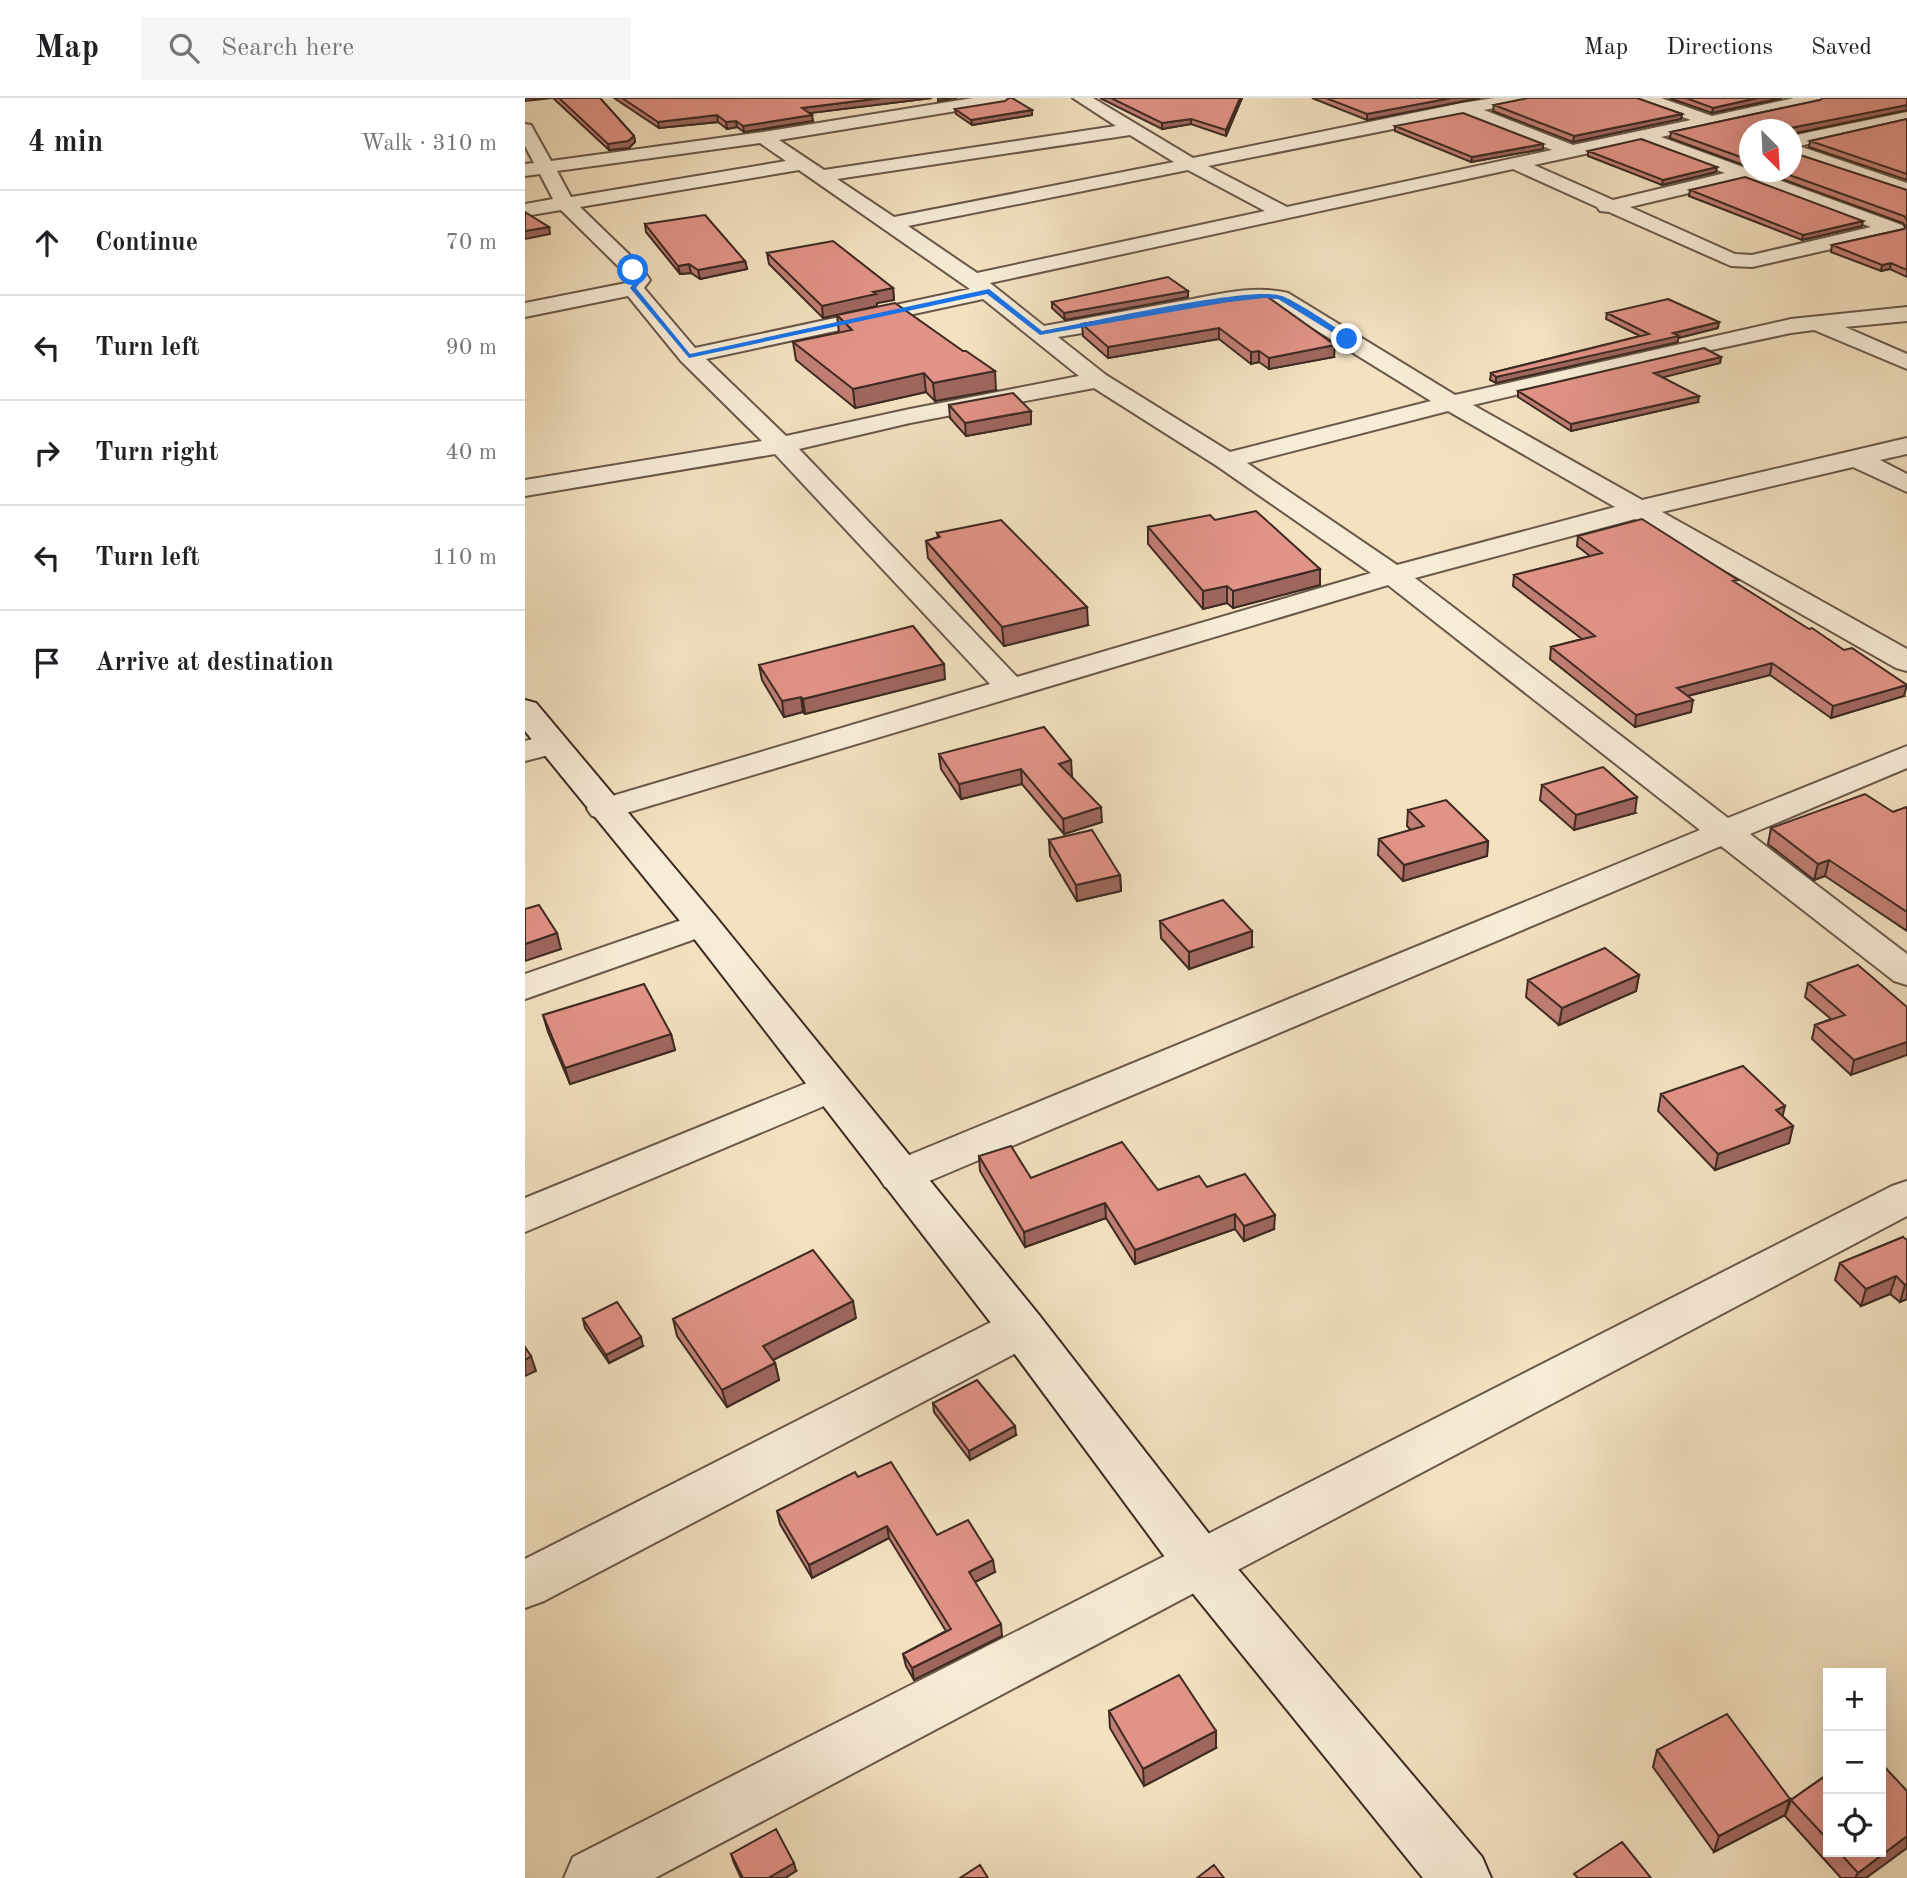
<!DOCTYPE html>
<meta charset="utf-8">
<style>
:root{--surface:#fff;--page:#f6f6f6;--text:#202124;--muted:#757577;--line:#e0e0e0}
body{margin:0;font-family:"Old Standard TT",serif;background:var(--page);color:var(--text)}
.controls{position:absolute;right:21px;bottom:21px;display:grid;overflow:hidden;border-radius:0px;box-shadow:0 7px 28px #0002}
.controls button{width:63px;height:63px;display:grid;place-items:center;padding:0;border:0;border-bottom:2px solid var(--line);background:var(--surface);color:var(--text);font:35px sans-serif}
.compass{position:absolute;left:1214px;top:21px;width:63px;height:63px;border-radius:50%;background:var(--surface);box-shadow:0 7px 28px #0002;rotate:156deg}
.stop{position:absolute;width:21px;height:21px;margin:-16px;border:5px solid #1a73e8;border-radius:50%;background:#fff}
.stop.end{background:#1a73e8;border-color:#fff;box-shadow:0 2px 7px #0008}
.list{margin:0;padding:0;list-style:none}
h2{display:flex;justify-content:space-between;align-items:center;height:91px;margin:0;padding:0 28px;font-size:30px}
h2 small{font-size:23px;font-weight:400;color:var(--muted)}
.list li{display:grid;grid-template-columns:46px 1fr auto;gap:21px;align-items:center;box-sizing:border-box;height:105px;padding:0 28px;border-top:2px solid var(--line)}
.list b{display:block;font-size:26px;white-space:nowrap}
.list em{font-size:23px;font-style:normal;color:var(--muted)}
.icon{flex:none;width:38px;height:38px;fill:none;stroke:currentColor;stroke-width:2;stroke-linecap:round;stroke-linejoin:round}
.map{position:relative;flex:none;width:1382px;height:1780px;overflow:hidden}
header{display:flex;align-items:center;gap:42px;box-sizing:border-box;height:98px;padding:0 35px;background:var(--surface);border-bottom:2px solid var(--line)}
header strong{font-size:33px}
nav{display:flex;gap:38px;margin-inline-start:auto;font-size:24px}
.search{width:490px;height:63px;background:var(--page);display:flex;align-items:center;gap:18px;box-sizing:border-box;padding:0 24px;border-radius:0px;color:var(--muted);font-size:26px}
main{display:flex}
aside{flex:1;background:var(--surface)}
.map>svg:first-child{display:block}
</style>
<header>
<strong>Map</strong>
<div class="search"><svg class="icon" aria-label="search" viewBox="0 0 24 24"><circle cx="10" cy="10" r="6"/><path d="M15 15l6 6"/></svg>Search here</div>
<nav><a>Map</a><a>Directions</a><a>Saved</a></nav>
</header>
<main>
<aside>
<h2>4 min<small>Walk · 310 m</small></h2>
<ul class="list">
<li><svg class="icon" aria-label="ahead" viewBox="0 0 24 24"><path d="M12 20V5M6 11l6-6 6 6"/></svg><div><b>Continue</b></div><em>70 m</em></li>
<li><svg class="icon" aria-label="left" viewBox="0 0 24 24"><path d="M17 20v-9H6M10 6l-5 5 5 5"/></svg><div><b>Turn left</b></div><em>90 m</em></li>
<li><svg class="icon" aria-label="right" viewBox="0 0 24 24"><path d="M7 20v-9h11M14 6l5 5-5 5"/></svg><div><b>Turn right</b></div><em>40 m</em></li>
<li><svg class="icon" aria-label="left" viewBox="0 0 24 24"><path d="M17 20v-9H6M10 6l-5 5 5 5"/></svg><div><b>Turn left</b></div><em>110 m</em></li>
<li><svg class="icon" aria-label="arrive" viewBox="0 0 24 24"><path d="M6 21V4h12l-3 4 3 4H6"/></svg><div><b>Arrive at destination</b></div></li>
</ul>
</aside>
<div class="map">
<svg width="1382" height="1780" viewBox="0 0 1382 1780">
<rect width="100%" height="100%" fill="#f3e1c0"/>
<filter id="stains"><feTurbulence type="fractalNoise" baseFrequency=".00286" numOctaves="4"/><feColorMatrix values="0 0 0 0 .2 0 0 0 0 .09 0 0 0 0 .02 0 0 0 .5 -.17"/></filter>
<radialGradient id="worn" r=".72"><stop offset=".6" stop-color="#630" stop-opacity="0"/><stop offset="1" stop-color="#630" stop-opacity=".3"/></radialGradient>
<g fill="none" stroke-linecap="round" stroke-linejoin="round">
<defs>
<path id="minor" d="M448,0H488L480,5L254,42L299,72L591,28L548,0H568L668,60L937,5L969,0H1003L1001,4L959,12L1048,47L1166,22L1113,4L1111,0H1136L1187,18L1269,0H1301L1293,5L1136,39L1377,127L1380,131L1377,135L1227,169L1206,168L1084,114L1075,113L1072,109L988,71L465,185L519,228C563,220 607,212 651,204C687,198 727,186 763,195L930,297L1266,221L1382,209V223L1320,229L1382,256V271L1289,232L1266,235L1135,263L948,307L1117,402L1382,340V356L1355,362L1382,376V394L1328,369L1137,414L1382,551V573L1371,570L1110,421L890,480L1203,720L1382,648V670L1225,736L1382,856V887L1369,883L1196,748L390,1089L375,1093L360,1089L353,1078L360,1067L1175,732L863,487L91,718L79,721L67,718L62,711L67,704L465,586L250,356L0,398V382L237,343L156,263L103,198L0,219V205L101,185L103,182L99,174L36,112L0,118V106L28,101L15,76L0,78V66L9,65L0,48V26L6,27L26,63L238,34ZM938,17L1027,52L762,109L683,68ZM605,37L649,64L369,119L312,81ZM1115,44L1200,75L1088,102L1009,67ZM235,45L261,63L46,99L32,73ZM274,72L445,191L170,250L119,190L125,182L115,167L55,109ZM663,72L740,113L452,175L383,128ZM1219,82L1346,129L1227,157L1210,156L1105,109ZM458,201L554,278L385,311L261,338L181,261ZM740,205L749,206L906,303L705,354L581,277L533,239ZM569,290L692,368L846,475L492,579L274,351L385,325ZM923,313L1090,409L872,467L722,365Z
M1382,14V24L1274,48L1382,85V97L1266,57V38Z
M27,636L39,639L43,646L39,653L0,663V643Z
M177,815L190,818L195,826L190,834L0,901V876Z
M304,976L318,980L324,990L318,1000L0,1134V1100Z
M1382,1083V1118L130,1780H39L48,1759L1367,1088Z
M497,1212L514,1217L520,1230L514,1243L19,1503L0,1510V1461L480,1217Z"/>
<path id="secondary" d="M0,602L11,605L190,818L514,1217L695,1450L957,1759L966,1780H898L657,1482L480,1243L164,834L0,633Z"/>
</defs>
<use href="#minor" stroke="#6a584a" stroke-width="4"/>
<use href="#secondary" stroke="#3d2a22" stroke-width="4"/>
<use href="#minor" fill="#f7ecd6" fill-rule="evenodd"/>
<use href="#secondary" fill="#f7ecd6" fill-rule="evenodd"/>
</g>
<path fill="#c27e74" stroke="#3d2a22" stroke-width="2" d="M28,0H75L109,38L110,44L104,50L84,52Z
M89,0H407L284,15L288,23L219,34L212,29L202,31L193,24L134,30Z
M575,0H717L701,38L666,26L637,31Z
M787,0H955L842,22Z
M1144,0H1257L1187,15Z
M1002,1H1113L1157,16L1156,21L1048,44L968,13L969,7Z
M1295,2L1382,12L1266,36V32H1224V69L1145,40L1146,34Z
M430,11L507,17L447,27L431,16Z
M1382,21V82L1284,49L1285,43Z
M870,28L1018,51L946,64L870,33Z
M1063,53L1191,74L1137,87L1063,58Z
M1238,74H1266L1382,92V179L1365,171L1356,173L1306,154L1307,147L1379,131L1381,129L1378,125Z
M1165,92L1337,128L1277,142L1164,98Z
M120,126L220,163L222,171L175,181L166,175L155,176L121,134Z
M242,155L368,190L369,202L352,205V208L298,220L244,166Z
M740,197L809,259L744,271L734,264L726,266L694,241L583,260L558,238L557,226Z
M663,199L540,222L527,210V204Z
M1082,215L1193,230L1153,240V244L971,285L965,282L966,275L1115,238L1081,221Z
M312,217L471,292L410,303L401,294L330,310L271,262L268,244L314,235Z
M1196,259L1195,265L1137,279L1173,304L1046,333L993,299V293Z
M424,307L506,326L441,338L425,320Z
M690,422L795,471V487L708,510L702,505L678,511L623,446V429Z
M412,435L563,527L479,548L403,460L401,443L413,439Z
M1053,438L1212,486L1379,598L1306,620L1245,577L1163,598L1166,614L1110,629L1025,561L1026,549L1057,541L988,488L989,477L1065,458L1052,448Z
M234,567L420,581L280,616L278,614L259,619L237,582Z
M414,656L547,677H546L577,724L539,736L497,686L436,701L416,671Z
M1017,687L1110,715L1049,732L1015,702Z
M1382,709V833L1300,778L1289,782L1243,746L1246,730L1368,714Z
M883,712L963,743L962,758L878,783L853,757L854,741L886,732L882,728Z
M524,742L595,777L596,793L552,803L525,758Z
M635,823L727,849L664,871L636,840Z
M1114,877L1111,893L1034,927L1001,899L1003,882Z
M1283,885L1382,909L1326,977L1287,941L1290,927L1306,921L1280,899Z
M18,917L146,936L150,952L45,986L23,934Z
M1136,996L1257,1018L1268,1028L1264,1045L1190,1072L1133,1013Z
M454,1058L506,1080L633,1092L682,1089L749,1131L719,1143L710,1131L610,1166L581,1120L500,1149L455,1073Z
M1378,1139L1382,1201L1375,1204L1365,1196L1336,1208L1310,1182L1315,1165Z
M331,1220L248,1262L250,1265L254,1282L202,1309L152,1238L148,1221Z
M58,1221L118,1248L84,1265L60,1230Z
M408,1305L491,1337L445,1362L409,1314Z
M333,1379L412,1437L470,1474L450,1484L477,1538L389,1582L381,1568L378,1556L421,1533L364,1440L287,1480L255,1426L252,1413Z
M584,1613L691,1650L619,1688L585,1630Z
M1132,1652L1265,1701L1260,1717L1189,1754L1128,1669Z
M1303,1676V1754H1356L1341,1780H1316L1260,1718L1266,1702Z
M206,1756L271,1773L260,1780H216L209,1765Z"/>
<path fill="#9e675e" stroke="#3d2a22" stroke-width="2" d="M0,0H27L0,3Z
M357,0H407L278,16L277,10Z
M413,0H432L413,3Z
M715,0H717L701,38V32Z
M926,0H955L842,22V16Z
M1232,0H1257L1187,15L1188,10Z
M1382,7V12L1266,36V32H1265V30Z
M507,12V17L447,27L446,22Z
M1157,16L1156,21L1048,44L1049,38Z
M192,17L193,24L134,30L133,24Z
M287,17L288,23L219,34L218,28Z
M666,21V26L637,31V25Z
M211,23L212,29L202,31L201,24Z
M109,38L110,44L104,50L84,52L83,46Z
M1018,46V51L946,64L947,59Z
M1192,69L1191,74L1137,87L1138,82Z
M1338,123L1337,128L1277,142L1278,137Z
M24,129L25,136L0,141V133Z
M220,163L222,171L175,181L173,172Z
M1366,165L1365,171L1356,173L1357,167Z
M164,166L166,175L155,176L153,168Z
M368,190L369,202L352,205V208L298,220L297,208L348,194Z
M663,193V199L540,222L539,215Z
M1194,224L1193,230L1153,240V244L971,285V279Z
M694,230V241L583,260V249Z
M810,247L809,259L744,271V260Z
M734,253V264L726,266V254Z
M1196,259L1195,265L1128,282L1129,275Z
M470,273L471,292L410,303L408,285Z
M399,275L401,294L330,310L328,291Z
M1174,298L1173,304L1046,333V326Z
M506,313V326L441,338L440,325Z
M795,471V487L708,510V493Z
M702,488V505L678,511V493Z
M562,509L563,527L479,548L477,529Z
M1247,565L1245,577L1150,601L1152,590Z
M419,566L420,581L280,616L278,601Z
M1382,587L1379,598L1306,620L1308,608Z
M276,599L278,614L259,619L257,603Z
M1168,602L1166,614L1110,629L1111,617Z
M546,662L547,677L535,680L534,666Z
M496,671L497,686L436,701L434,686Z
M1112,699L1110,715L1049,732L1051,717Z
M576,709L577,724L539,736L538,721Z
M963,743L962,758L878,783L879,767Z
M1304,762L1300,778L1289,782L1293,766Z
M595,777L596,793L552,803L551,787Z
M727,833V849L664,871V854Z
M32,835L36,851L0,863V846Z
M1114,877L1111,893L1034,927L1037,910Z
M146,936L150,952L45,986L40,970Z
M1382,944V957L1326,977L1329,962Z
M1260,1008L1256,1025L1251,1012Z
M1268,1028L1264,1045L1190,1072L1193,1056Z
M580,1105L581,1120L500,1149L499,1134Z
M710,1116V1131L610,1166V1152Z
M750,1117L749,1131L719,1143V1128Z
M1371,1178L1365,1196L1336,1208L1341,1191Z
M1382,1186V1201L1375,1204L1380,1187Z
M328,1203L331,1220L242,1265L238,1248Z
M116,1239L118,1248L84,1265L81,1257Z
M6,1258L11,1273L0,1278V1262Z
M250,1265L254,1282L202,1309L197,1292Z
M490,1328L491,1337L445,1362L444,1353Z
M362,1428L364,1440L287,1480L284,1467Z
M468,1462L470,1474L446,1486L444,1474Z
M476,1526L477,1538L389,1582L387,1570Z
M691,1633V1650L619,1688L618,1671Z
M1265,1701L1260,1717L1189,1754L1194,1738Z
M1382,1738V1750L1341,1780H1330L1333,1775Z
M269,1765L271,1773L260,1780H243Z"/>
<path fill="#e29387" stroke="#3d2a22" stroke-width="2" d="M34,0H75L109,38L103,43L83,46Z
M97,0H357L277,10L287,17L218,28L211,23L201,24L192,17L133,24Z
M484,0H487L507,12L446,22L430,11L480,3Z
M586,0H715L701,32L666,21L637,25Z
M801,0H926L842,16Z
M1003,0H1112L1157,16L1049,38L969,7Z
M1161,0H1232L1188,10Z
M1298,0H1382V7L1265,30V32H1224V62L1146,34L1295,2Z
M938,15L1018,46L947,59L870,28Z
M1382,21V76L1285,43Z
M1116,41L1192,69L1138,82L1063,53Z
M1266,54L1382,92V122L1379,118L1256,74H1266Z
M1220,79L1338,123L1278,137L1165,92Z
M0,114L24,129L0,133Z
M180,117L220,163L173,172L164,166L153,168L120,126Z
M1382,127V172L1366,165L1357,167L1307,147L1379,131Z
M308,143L368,190L348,194L351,196L297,208L242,155Z
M643,179L663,193L539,215L527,204Z
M740,197L810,247L744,260L734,253L726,254L694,230L583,249L557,226Z
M1143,201L1194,224L1148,235L1154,238L971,279L966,275L1124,236L1082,215Z
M370,205L438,253H441L470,273L408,285L399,275L328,291L268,244L327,232L312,217Z
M1179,250L1196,259L1129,275L1174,298L1046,326L993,293Z
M488,295L506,313L440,325L424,307Z
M731,413L795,471L708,493L702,488L678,493L623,429L685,417L690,422Z
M1117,421L1213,482L1208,483L1284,531L1287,530L1319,552L1327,550L1382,587L1308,608L1247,565L1152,590L1168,602L1111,617L1026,549L1070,538L989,477L1077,455L1053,438Z
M476,422L562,509L477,529L401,443L415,439L412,435Z
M388,528L419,566L278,601L276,599L257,603L234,567Z
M519,629L546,662L534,666L576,709L538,721L496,671L434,686L414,656Z
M1078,669L1112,699L1051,717L1017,687Z
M1340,696L1368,714L1382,709V814L1304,762L1293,766L1246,730Z
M921,702L963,743L879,767L854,741L899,728L883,712Z
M567,732L595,777L551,787L524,742Z
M698,802L727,833L664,854L635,823Z
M14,807L32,835L0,846V811Z
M1080,850L1114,877L1037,910L1003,882Z
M1333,867L1382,909V944L1329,962L1290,927L1320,917L1283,885Z
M119,886L146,936L40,970L18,917Z
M1218,968L1260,1008L1251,1012L1268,1028L1193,1056L1136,996Z
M597,1044L633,1092L674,1078L682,1089L720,1076L750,1117L719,1128L710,1116L610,1152L580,1105L499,1134L454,1058L486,1048L506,1080Z
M1378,1139L1382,1142V1186L1380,1187L1371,1178L1341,1191L1315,1165Z
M288,1152L328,1203L238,1248L250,1265L197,1292L148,1221Z
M92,1204L116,1239L81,1257L58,1221Z
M0,1249L6,1258L0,1262Z
M452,1282L490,1328L444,1353L408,1305Z
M366,1364L412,1437L443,1422L468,1462L444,1474L476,1526L387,1570L378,1556L426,1531L362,1428L284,1467L252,1413L330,1374L333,1379Z
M654,1577L691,1633L618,1671L584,1613Z
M1202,1616L1265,1701L1194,1738L1132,1652Z
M1356,1665L1382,1693V1738L1333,1775L1314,1754H1356Z
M1303,1676V1742L1266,1702Z
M251,1731L269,1765L243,1780H218L206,1756Z
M1097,1744L1126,1780H1053L1049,1776Z
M455,1767L463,1780H435Z
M689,1767L699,1780H672Z"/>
<path fill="#1a73e8" d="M106,170H111L117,182L111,190L165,256L464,191L517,233C558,226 727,187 757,198C774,205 811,229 826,241L820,242L753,201L740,200L703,204L515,237L462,196L164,260L105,190L111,182Z"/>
<rect width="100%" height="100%" filter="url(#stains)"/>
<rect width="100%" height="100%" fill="url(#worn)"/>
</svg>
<div class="controls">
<button>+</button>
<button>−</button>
<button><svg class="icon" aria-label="locate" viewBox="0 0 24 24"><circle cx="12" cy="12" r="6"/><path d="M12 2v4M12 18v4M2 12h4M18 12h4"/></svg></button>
</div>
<svg class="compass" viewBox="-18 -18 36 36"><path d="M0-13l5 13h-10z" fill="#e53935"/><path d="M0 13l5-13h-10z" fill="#757577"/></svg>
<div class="stop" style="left:108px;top:172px"></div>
<div class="stop end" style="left:822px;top:241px"></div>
</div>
</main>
